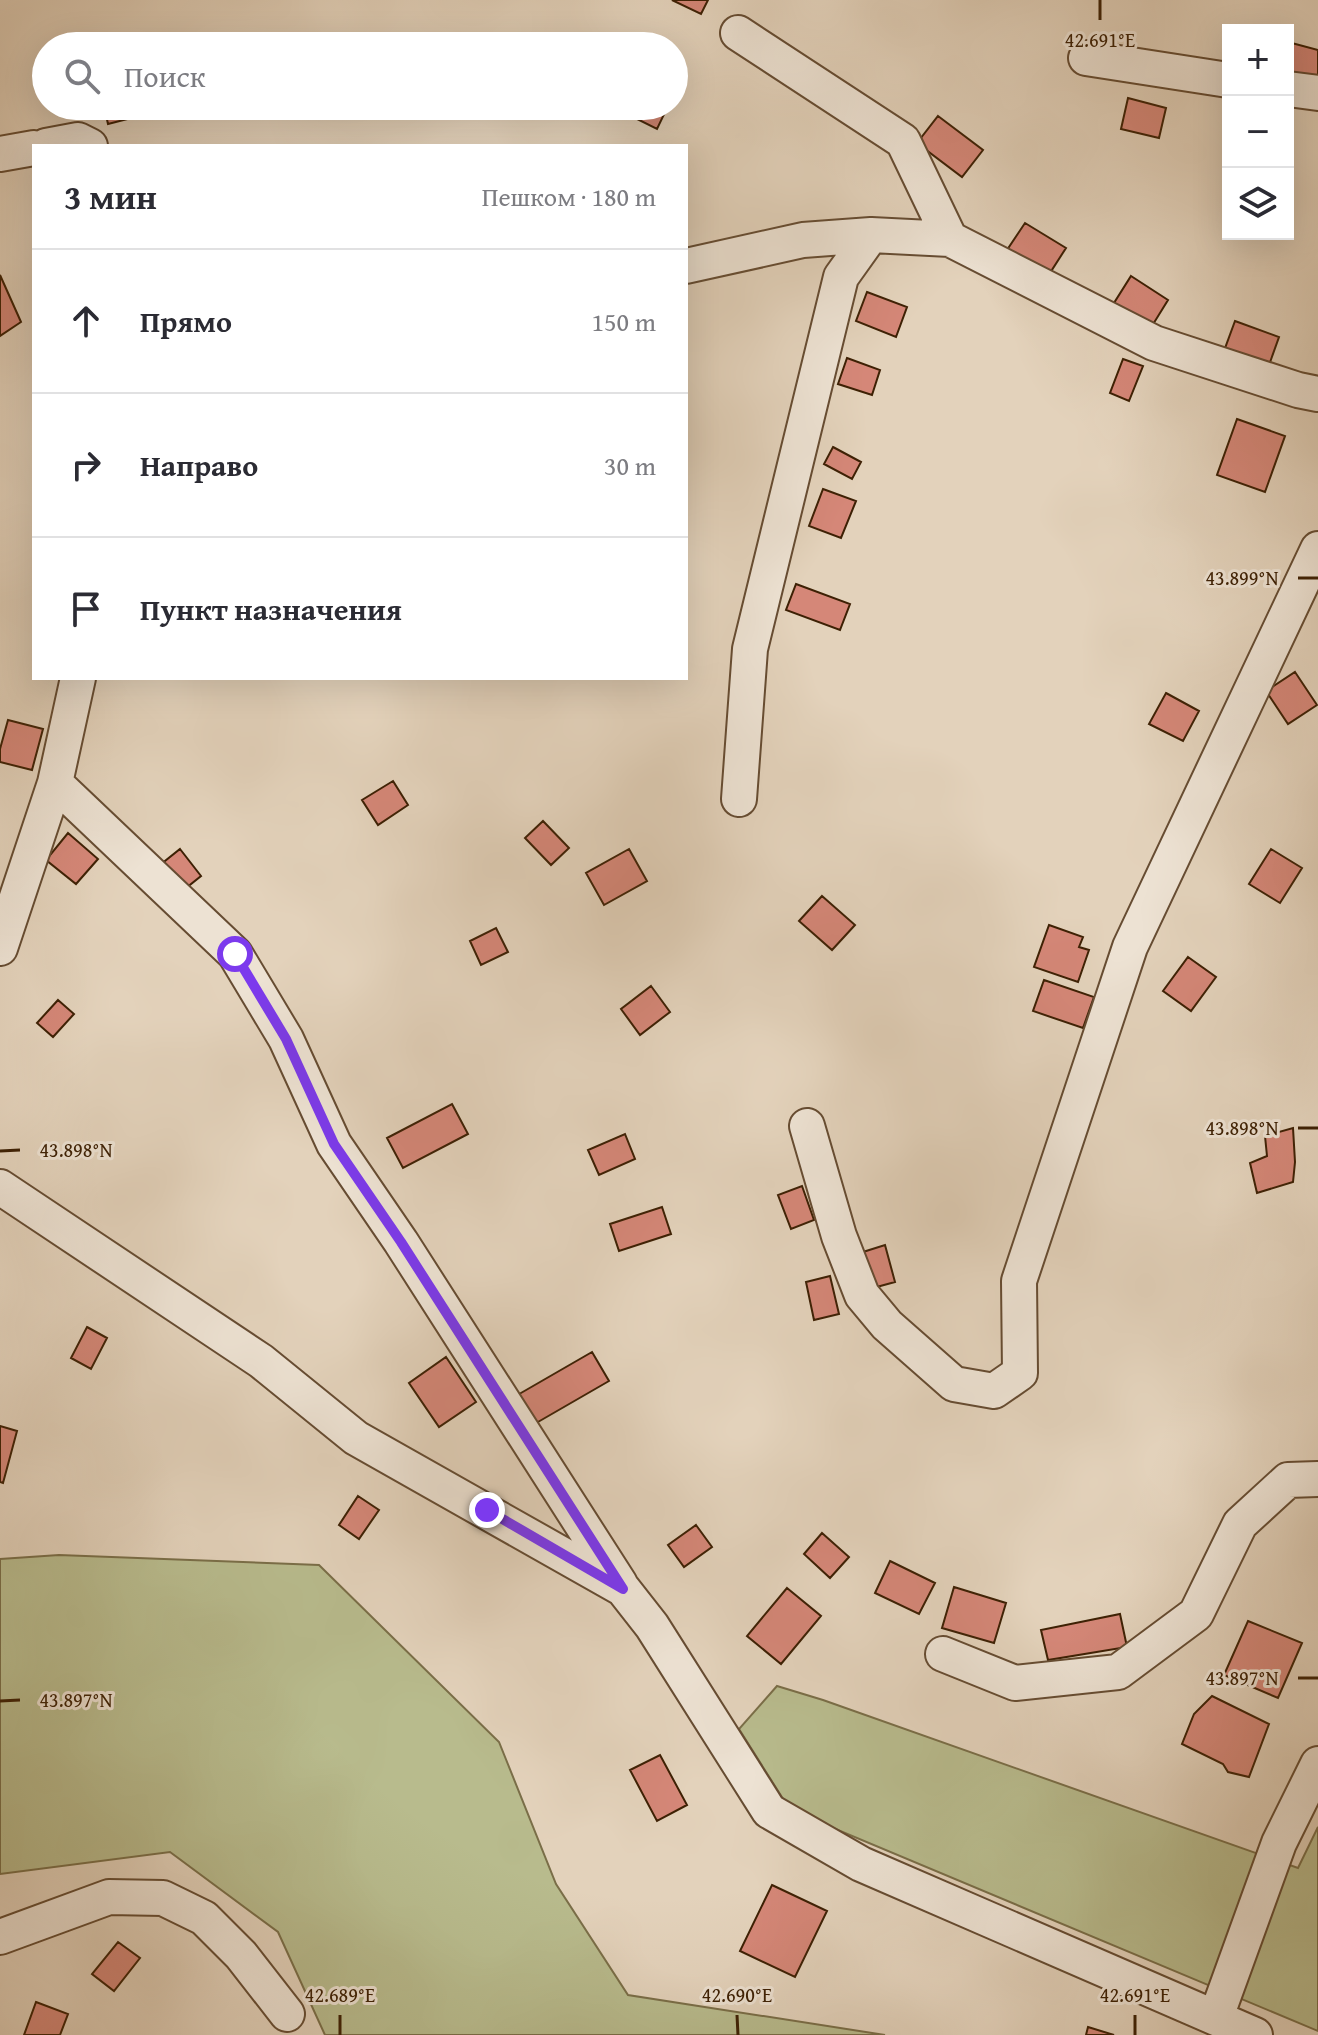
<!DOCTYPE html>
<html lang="ru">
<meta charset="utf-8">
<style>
:root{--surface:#fff;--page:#f2f2f3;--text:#2b2b33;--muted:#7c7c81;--line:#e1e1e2}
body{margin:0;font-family:"Gentium Book Plus",serif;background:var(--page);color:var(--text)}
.controls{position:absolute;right:24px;top:24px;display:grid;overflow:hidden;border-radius:0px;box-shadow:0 8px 32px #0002}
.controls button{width:72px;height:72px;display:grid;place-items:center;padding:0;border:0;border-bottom:2px solid var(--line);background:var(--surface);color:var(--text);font:40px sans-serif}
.stop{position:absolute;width:24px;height:24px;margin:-18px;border:6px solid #7c3aed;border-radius:50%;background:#fff}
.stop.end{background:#7c3aed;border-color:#fff;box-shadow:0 2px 8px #0008}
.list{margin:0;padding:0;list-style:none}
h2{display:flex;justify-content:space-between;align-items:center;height:104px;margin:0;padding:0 32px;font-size:34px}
h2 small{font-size:26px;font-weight:400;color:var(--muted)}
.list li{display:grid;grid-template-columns:52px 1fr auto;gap:24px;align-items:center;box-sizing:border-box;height:144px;padding:0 32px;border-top:2px solid var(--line)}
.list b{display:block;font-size:30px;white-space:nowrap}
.list em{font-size:26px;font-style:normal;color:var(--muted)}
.icon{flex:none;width:44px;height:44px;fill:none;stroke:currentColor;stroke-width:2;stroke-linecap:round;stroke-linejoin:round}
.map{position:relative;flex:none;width:1318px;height:2035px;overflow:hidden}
.search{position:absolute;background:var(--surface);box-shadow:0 8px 32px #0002;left:32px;top:32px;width:656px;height:88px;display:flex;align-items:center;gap:20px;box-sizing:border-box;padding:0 28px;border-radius:44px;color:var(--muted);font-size:30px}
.panel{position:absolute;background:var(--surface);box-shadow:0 8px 32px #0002;left:32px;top:144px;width:656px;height:536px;border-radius:0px}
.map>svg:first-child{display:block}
</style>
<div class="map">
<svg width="1318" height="2035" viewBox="0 0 1318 2035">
<rect width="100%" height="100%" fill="#e3d2bb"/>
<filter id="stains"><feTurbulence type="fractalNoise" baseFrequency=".0025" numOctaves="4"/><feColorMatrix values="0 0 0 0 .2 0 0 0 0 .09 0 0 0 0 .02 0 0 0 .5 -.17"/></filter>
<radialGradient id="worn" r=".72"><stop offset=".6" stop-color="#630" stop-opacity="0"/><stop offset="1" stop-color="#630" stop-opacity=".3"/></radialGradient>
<path fill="#b8bb8d" stroke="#7a6e48" stroke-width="2" d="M59,1555L319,1565L499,1742L556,1884L628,1995L885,2035H325L278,1932L170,1852L0,1874V1559Z
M777,1686L823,1700L1298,1868L1318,1827V2031L790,1810L739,1729Z"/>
<path fill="#d58778" stroke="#3d2004" stroke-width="2" d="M672,0H708L701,14Z
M1288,42L1318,50V81L1288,73Z
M1128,98L1166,108L1159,138L1121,129Z
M104,106H150L151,113L108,124Z
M611,106H668L657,129Z
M938,116L983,150L962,177L917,143Z
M1025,223L1066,248L1048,276L1007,250Z
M0,275L21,322L0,336Z
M1131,276L1168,300L1152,326L1114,303Z
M867,292L907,307L896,337L856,321Z
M1235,321L1279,337L1268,368L1224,351Z
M847,358L880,370L872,395L838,384Z
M1123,359L1143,366L1129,401L1110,393Z
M1237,419L1285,436L1265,492L1217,475Z
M833,447L861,462L852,479L824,464Z
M823,489L856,501L841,538L809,526Z
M796,584L850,604L840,630L786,610Z
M1295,672L1317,705L1288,724L1266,691Z
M1166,693L1199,711L1183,741L1149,724Z
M8,720L43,729L32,770L0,762V749Z
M393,781L408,805L378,825L362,800Z
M543,821L569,848L551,865L525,838Z
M68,833L98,859L76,884L46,860Z
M180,849L201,876L181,892L160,865Z
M629,849L647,881L604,905L586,873Z
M1271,849L1302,868L1280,903L1249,884Z
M822,896L855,925L832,950L799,921Z
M1049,925L1083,937L1079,947L1089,950L1078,982L1034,967Z
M496,928L508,952L481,965L470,941Z
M1188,957L1216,977L1191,1011L1163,991Z
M1044,980L1094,997L1083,1028L1033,1011Z
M651,986L670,1012L640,1035L621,1009Z
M58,1000L74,1014L53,1037L37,1023Z
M452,1104L468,1134L403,1168L387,1138Z
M1293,1128L1295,1162L1293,1182L1257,1193L1250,1163L1267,1156L1265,1136Z
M625,1134L635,1159L599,1175L588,1150Z
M802,1186L814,1220L791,1229L778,1195Z
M662,1207L671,1234L619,1251L610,1224Z
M885,1245L895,1282L873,1288L863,1252Z
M830,1276L839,1314L814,1320L806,1282Z
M87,1327L107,1338L91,1369L71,1358Z
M592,1352L609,1381L531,1426L514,1397Z
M446,1357L476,1402L439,1427L409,1383Z
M0,1426L17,1431L3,1483L0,1482Z
M358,1496L379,1510L359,1539L339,1525Z
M696,1525L712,1547L684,1567L668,1545Z
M822,1533L849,1557L830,1578L804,1554Z
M890,1561L935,1583L919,1614L875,1593Z
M954,1587L1006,1603L994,1643L942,1628Z
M787,1588L821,1616L781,1664L747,1636Z
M1120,1614L1127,1647L1048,1660L1041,1630Z
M1248,1621L1302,1643L1278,1698L1224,1675Z
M1212,1696L1269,1724L1249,1777L1228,1772L1223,1764L1182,1744L1194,1714Z
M660,1755L687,1805L657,1821L630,1770Z
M772,1885L827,1911L795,1977L740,1951Z
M118,1942L140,1958L114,1991L92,1974Z
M36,2002L68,2014L60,2035H24Z
M1088,2027L1114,2035H1086Z"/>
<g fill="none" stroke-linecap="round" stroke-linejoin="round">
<defs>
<path id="minor" d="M738,33L903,141L950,239
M1086,58L1228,80
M1288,89L1318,93
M46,146L78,140L90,146
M0,154L34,148
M686,266L803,240L871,235L950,239L1154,343L1298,390L1318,394
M55,783L235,954L286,1039L334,1144L401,1242L620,1584
M739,799L750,649L841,277L871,235
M0,948L55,783L78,678
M807,1126L839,1236L862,1295L887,1325L954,1384L994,1391L1020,1373L1019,1281L1130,947L1318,549
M0,1187L261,1361L356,1438L623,1589L652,1626L769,1811L861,1864L1255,2035
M943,1654L1015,1683L1118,1672L1196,1614L1240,1524L1288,1480L1318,1479
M0,1937L109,1897L163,1898L204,1918L241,1955L287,2014
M1216,2017L1279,1843L1318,1764"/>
</defs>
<use href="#minor" stroke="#664c32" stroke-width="38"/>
<use href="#minor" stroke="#ede2d3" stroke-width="34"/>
</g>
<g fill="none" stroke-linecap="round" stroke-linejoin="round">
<path stroke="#7c3aed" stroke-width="10" d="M235,954L286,1039L334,1144L401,1242L623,1589L487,1510"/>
</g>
<path fill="none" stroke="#3d2004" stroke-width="3" d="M1100,0V20M1298,578H1318M1298,1128H1318M0,1151L20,1150M1298,1678H1318M0,1701L20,1700M340,2015V2035M737,2015L738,2035M1135,2015V2035"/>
<g font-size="20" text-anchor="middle" fill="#3d2004" stroke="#ede2d3" stroke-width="6" stroke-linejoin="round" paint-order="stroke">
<text x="1100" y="47">42.691°E</text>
<text x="1242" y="585">43.899°N</text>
<text x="1242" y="1135">43.898°N</text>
<text x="76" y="1157">43.898°N</text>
<text x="1242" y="1685">43.897°N</text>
<text x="76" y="1707">43.897°N</text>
<text x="340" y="2002">42.689°E</text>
<text x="737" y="2002">42.690°E</text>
<text x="1135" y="2002">42.691°E</text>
</g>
<rect width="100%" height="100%" filter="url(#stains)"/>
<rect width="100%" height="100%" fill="url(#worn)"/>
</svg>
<div class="controls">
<button>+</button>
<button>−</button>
<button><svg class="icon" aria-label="layers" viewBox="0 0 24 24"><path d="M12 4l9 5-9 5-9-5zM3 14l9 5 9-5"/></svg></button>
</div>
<div class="stop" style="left:235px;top:954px"></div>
<div class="stop end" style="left:487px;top:1510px"></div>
<div class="search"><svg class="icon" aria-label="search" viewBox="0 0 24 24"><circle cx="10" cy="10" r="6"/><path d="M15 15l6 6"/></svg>Поиск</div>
<section class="panel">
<h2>3 мин<small>Пешком · 180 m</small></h2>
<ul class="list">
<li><svg class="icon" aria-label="ahead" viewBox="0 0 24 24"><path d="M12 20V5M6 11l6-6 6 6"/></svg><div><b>Прямо</b></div><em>150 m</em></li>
<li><svg class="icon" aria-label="right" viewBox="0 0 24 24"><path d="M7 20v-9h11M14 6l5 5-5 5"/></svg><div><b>Направо</b></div><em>30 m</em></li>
<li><svg class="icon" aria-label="arrive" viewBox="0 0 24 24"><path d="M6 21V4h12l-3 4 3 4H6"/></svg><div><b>Пункт назначения</b></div></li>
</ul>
</section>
</div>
